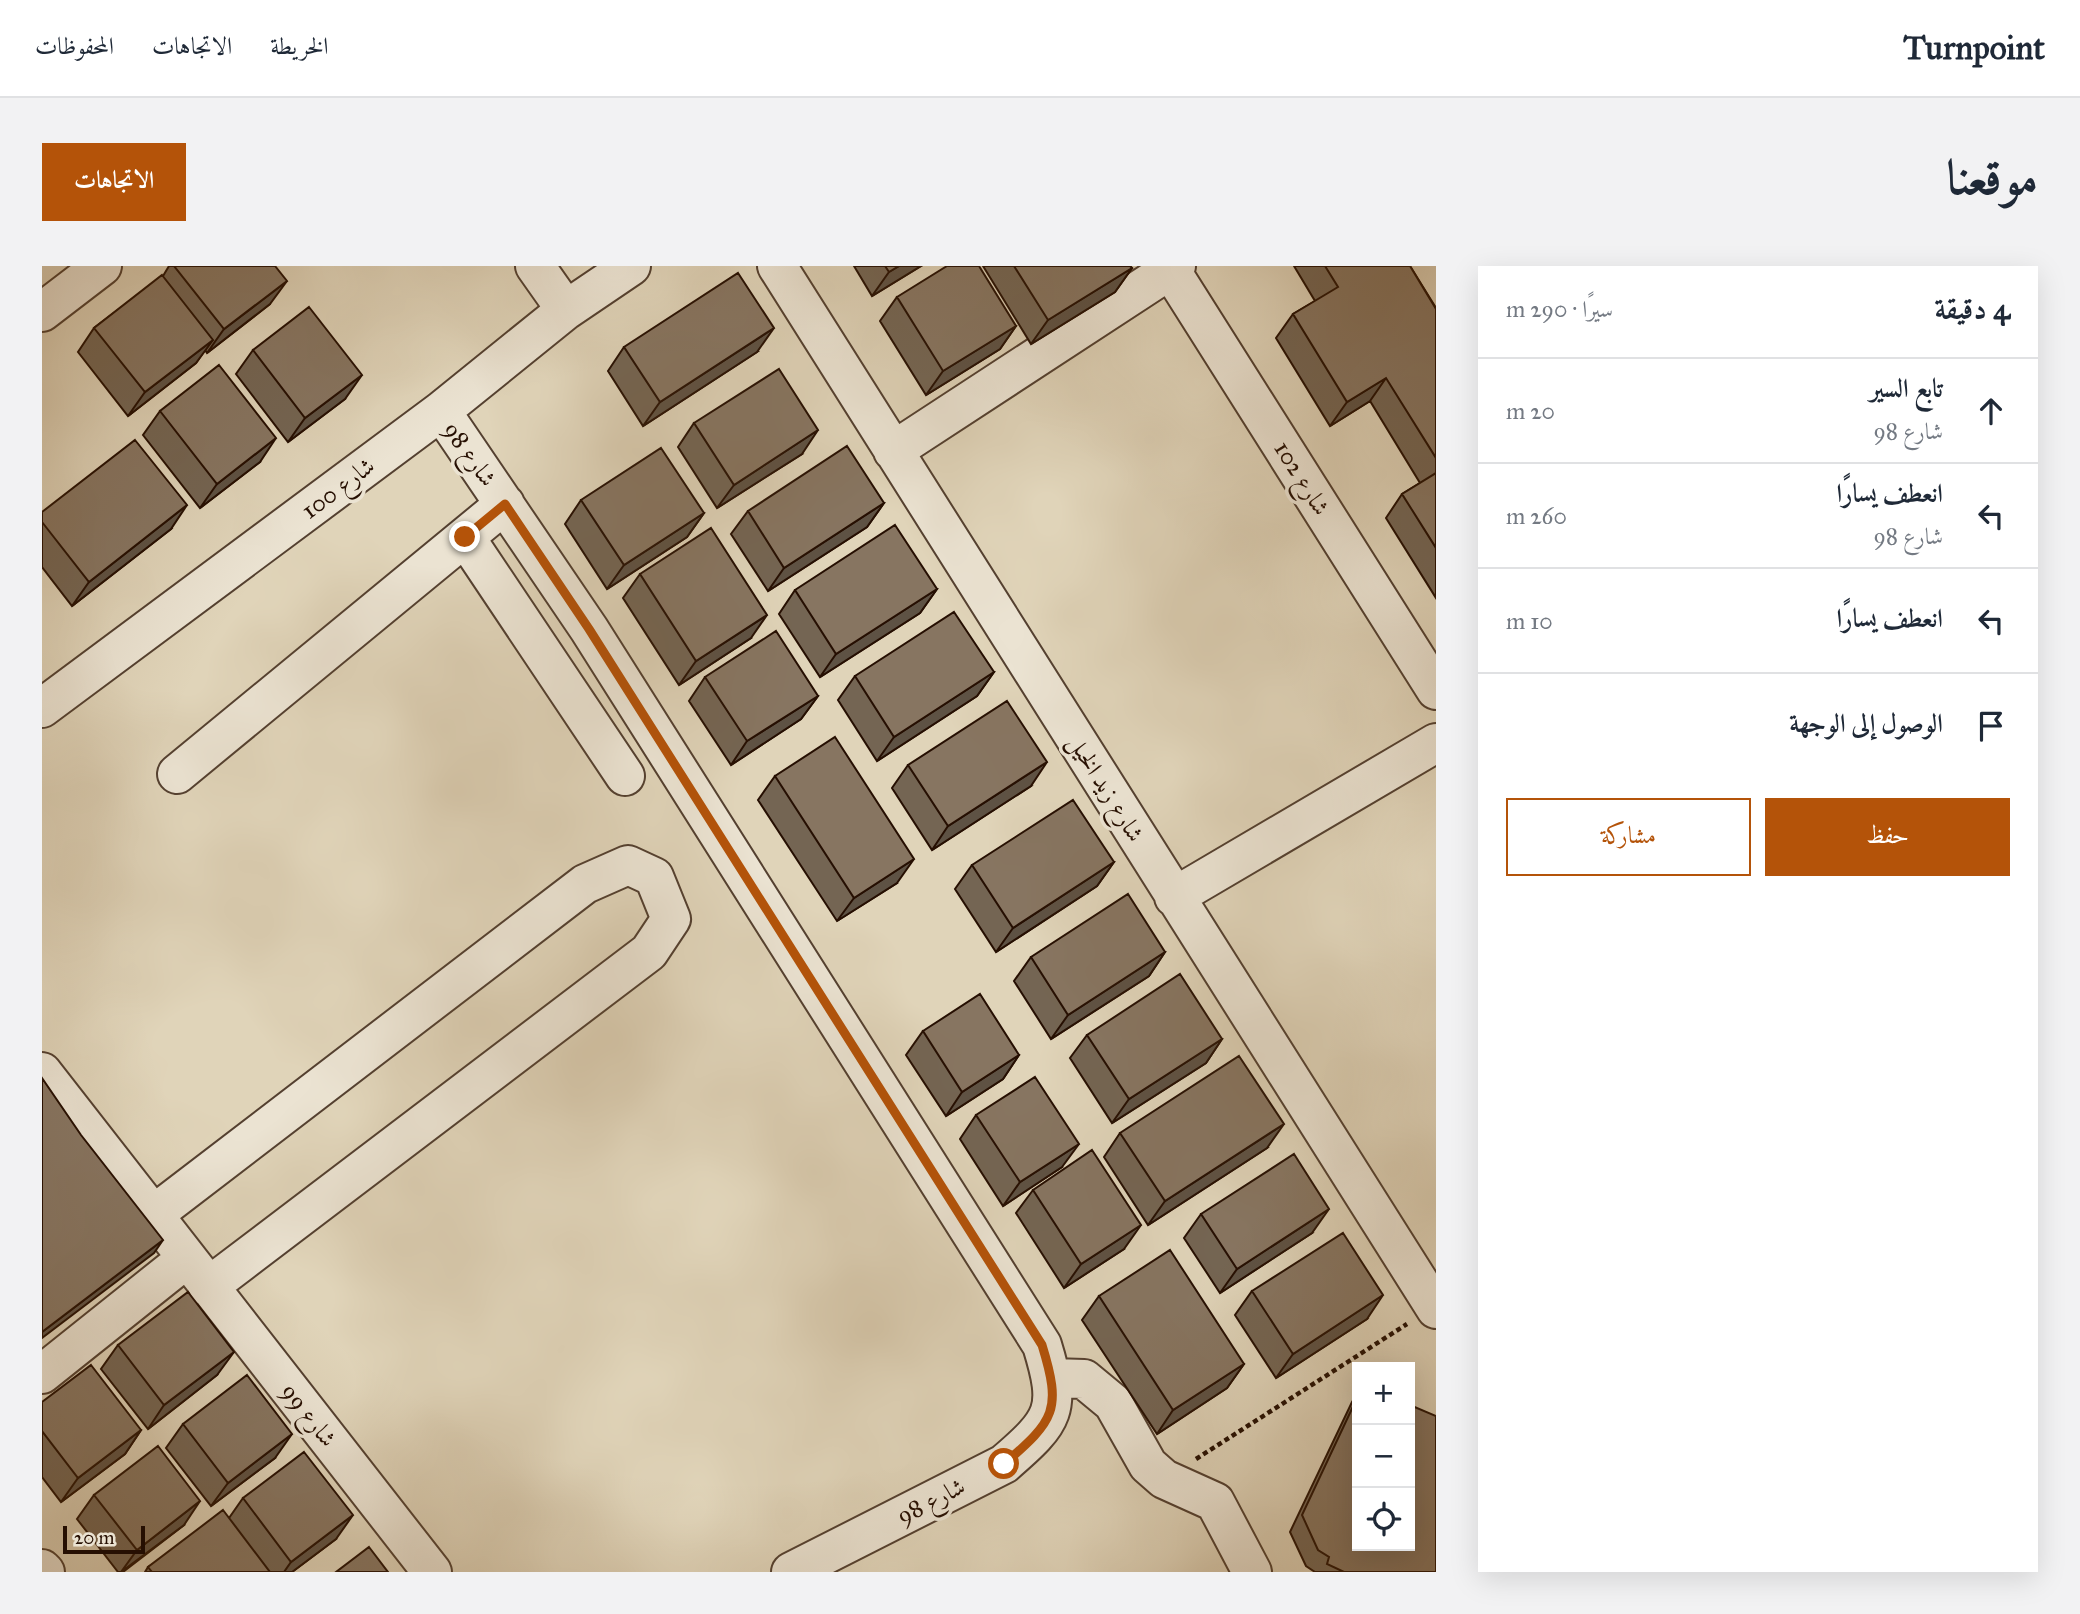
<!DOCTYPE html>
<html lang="ar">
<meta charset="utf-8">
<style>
:root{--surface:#fff;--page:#f2f2f3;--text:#1f2937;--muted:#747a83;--line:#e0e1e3;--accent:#b45309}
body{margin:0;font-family:"IM FELL Great Primer",Amiri,serif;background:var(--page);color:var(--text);direction:rtl}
.controls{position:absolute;right:21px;bottom:21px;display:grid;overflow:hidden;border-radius:0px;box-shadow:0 7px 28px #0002}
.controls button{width:63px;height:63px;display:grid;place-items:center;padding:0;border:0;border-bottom:2px solid var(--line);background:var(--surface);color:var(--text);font:35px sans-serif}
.scale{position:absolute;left:21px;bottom:18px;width:82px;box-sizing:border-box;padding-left:7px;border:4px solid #260f02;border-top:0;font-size:19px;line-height:24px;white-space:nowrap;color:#260f02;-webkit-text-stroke:5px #ebe3d2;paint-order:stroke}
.stop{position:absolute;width:21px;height:21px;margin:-16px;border:5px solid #b45309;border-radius:50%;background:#fff}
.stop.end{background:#b45309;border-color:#fff;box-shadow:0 2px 7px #0008}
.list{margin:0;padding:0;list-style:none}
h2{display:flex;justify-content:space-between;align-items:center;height:91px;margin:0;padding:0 28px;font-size:30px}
h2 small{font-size:23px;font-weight:400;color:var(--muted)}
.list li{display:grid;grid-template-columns:46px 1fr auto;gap:21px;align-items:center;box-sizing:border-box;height:105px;padding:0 28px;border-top:2px solid var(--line)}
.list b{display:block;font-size:26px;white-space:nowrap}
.list p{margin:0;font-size:23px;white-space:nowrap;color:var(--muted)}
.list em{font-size:23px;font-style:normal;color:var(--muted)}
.actions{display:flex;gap:14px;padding:21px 28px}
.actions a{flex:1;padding:16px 0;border:2px solid var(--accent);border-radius:0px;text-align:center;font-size:24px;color:var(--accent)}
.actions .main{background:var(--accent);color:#fff}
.icon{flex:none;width:38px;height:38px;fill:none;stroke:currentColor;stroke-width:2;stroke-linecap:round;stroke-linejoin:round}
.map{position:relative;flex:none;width:1394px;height:1306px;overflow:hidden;direction:ltr;border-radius:0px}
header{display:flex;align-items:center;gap:42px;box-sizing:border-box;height:98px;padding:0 35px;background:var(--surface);border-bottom:2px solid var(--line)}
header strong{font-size:33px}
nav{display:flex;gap:38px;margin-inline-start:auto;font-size:24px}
.intro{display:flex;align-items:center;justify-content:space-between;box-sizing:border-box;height:168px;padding:0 42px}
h1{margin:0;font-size:49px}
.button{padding:18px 32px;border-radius:0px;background:var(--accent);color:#fff;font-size:24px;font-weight:700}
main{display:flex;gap:42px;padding:0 42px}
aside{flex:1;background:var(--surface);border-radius:0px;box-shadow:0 7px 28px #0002}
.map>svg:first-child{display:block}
</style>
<header>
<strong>Turnpoint</strong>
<nav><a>الخريطة</a><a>الاتجاهات</a><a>المحفوظات</a></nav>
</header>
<div class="intro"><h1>موقعنا</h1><a class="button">الاتجاهات</a></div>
<main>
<aside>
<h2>4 دقيقة<small>سيرًا · 290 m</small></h2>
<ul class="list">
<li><svg class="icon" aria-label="ahead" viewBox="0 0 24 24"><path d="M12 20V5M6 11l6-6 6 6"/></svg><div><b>تابع السير</b><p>شارع 98</p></div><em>20 m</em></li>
<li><svg class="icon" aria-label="left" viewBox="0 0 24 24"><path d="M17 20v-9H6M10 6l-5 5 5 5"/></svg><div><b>انعطف يسارًا</b><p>شارع 98</p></div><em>260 m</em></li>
<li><svg class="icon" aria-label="left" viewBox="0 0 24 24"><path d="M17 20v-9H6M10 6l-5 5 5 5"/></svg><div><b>انعطف يسارًا</b></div><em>10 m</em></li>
<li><svg class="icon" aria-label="arrive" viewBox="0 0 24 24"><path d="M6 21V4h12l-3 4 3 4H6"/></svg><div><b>الوصول إلى الوجهة</b></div></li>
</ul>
<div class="actions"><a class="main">حفظ</a><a>مشاركة</a></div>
</aside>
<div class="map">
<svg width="1394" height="1306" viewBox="0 0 1394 1306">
<rect width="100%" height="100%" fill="#e0d4b9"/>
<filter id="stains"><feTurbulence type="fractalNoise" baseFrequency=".00286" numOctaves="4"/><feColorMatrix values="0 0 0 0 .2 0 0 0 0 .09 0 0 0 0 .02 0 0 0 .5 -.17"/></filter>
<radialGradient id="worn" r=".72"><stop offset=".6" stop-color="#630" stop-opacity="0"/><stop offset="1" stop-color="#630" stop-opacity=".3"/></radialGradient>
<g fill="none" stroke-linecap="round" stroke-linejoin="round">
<defs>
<path id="minor" d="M493,0L524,44
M735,0L1394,1043
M1126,0L1394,424
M0,46L60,0
M399,145L547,363L1000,1079C1020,1144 1013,1154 962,1198L749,1306
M851,185L1134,0
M423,271L583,510
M0,442L399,145L524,44L589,0
M135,508L463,238
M1132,631L1394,477
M0,806L390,1306
M111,949L543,618L586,599L612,611L629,653L607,686L166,1021
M0,1108L144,993
M1010,1112L1042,1113L1071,1137L1106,1199L1122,1213L1173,1236L1210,1306
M0,1303L3,1306"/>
</defs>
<use href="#minor" stroke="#544030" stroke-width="42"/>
<path stroke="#260f02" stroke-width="4.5" stroke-dasharray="5 3.5" stroke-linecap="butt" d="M1154,1193L1365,1058"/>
<use href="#minor" stroke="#ebe3d2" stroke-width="38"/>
</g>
<path fill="#746553" stroke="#260f02" stroke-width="2" d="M127,0H233L228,38L165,87L163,84L154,97L86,150L36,86L52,62L121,10Z
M812,0H879L830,30Z
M941,0H1088L1090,2L1073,26L989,78Z
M1252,0H1368L1394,42V332L1344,252L1360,228L1378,217L1328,135L1288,160L1234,72L1251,48L1273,35Z
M855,31L974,60L958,83L884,129L838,55Z
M582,81L715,86L601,160L566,105Z
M211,84L303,133L246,176L194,108Z
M118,145L218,196L158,242L101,169Z
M652,157L760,188L675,242L636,181Z
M539,234L662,247L645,271L565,323L523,258Z
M842,237L825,261L726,325L689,268L706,245Z
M0,246L129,263L30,340L0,301Z
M598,308L709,372L637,419L581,332Z
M895,323L878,347L778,411L737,348L753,324Z
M952,406L935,430L835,495L796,434L813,410Z
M663,411L776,430L759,453L689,499L647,435Z
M866,499L989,520L890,584L850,522Z
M733,510L855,617L795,655L716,534Z
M1072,596L1055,620L954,686L913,623L930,599Z
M1123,686L1107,710L1009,773L972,715L989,691Z
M881,765L977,789L961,813L904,850L864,789Z
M1045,769L1180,773L1164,797L1070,857L1028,792Z
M934,849L1020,901L961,940L918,873Z
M1078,867L1225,882L1106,959L1062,891Z
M991,924L1082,983L1022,1022L974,947Z
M1159,948L1270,967L1178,1027L1142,972Z
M1210,1025L1325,1053L1234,1112L1193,1049Z
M1057,1030L1202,1098L1185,1122L1115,1168L1040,1054Z
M76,1079L175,1109L106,1163L59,1103Z
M1315,1128V1280L1394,1306H1273L1264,1300L1248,1266L1310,1136Z
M0,1136L99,1164L83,1188L19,1236L0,1211Z
M141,1158L233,1192L169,1240L124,1182Z
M52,1229L142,1259L81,1306H76L35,1253Z
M201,1232L294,1273L250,1306H103L106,1301L187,1252Z"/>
<path fill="#5e5244" stroke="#260f02" stroke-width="2" d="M857,0H879L830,30L847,6Z
M1090,2L1073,26L989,78L1006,54Z
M245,15L228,38L165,87L182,63Z
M974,60L958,83L884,129L901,105Z
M732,62L715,86L601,160L618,136Z
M171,74L154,97L86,150L103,126Z
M320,109L303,133L246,176L263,152Z
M1344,112L1328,135L1288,160L1305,136Z
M776,164L760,188L675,242L692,219Z
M234,172L218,196L158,242L175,218Z
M842,237L825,261L726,325L742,302Z
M145,239L129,263L30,340L47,316Z
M662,247L645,271L565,323L582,299Z
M895,323L878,347L778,411L794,388Z
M725,349L709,372L637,419L654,395Z
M952,406L935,430L835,495L852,471Z
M776,430L759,453L689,499L705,475Z
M1005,496L989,520L890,584L906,560Z
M872,593L855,617L795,655L812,632Z
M1072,596L1055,620L954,686L971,662Z
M1123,686L1107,710L1009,773L1026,749Z
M1180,773L1164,797L1070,857L1087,833Z
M977,789L961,813L904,850L920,826Z
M1242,858L1225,882L1106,959L1123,935Z
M1037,878L1020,901L961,940L978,916Z
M1287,943L1270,967L1178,1027L1195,1003Z
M1099,959L1082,983L1022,1022L1039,998Z
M121,974L112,987L0,1072V1066Z
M1341,1029L1325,1053L1234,1112L1251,1088Z
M192,1086L175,1109L106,1163L122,1139Z
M1202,1098L1185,1122L1115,1168L1131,1144Z
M99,1164L83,1188L19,1236L36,1212Z
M250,1168L233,1192L169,1240L186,1217Z
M158,1235L142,1259L79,1306L95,1284Z
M311,1249L294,1273L250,1306H242L249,1296Z"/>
<path fill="#877561" stroke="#260f02" stroke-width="2" d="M132,0H233L245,15L182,63Z
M843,0H857L847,6Z
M905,0H937L974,60L901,105L855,31Z
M972,0H1088L1090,2L1006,54Z
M1283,0H1368L1394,43V192L1344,112L1305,136L1251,48L1296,21Z
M696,7L732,62L618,136L582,81Z
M120,9L171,74L103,126L52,62Z
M267,41L320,109L263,152L211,84Z
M177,99L234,172L175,218L118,145Z
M737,103L776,164L692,219L652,157Z
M93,174L145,239L47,316L0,256V246Z
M805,180L842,237L742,302L706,245Z
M619,182L662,247L582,299L539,234Z
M1394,207V282L1360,228Z
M853,259L895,323L794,388L753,324Z
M669,262L725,349L654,395L598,308Z
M912,346L952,406L852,471L813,410Z
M734,365L776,430L705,475L663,411Z
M965,435L1005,496L906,560L866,499Z
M793,471L872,593L812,632L733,510Z
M1031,534L1072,596L971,662L930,599Z
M1086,628L1123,686L1026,749L989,691Z
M1138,708L1180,773L1087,833L1045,769Z
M938,728L977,789L920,826L881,765Z
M1197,790L1242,858L1123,935L1078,867Z
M993,811L1037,878L978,916L934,849Z
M0,812L39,869L121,974L0,1066Z
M1050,884L1099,959L1039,998L991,924Z
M1252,888L1287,943L1195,1003L1159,948Z
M1301,967L1341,1029L1251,1088L1210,1025Z
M1128,984L1202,1098L1131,1144L1057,1030Z
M146,1026L192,1086L122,1139L76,1079Z
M49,1099L99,1164L36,1212L0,1165V1136Z
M205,1109L250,1168L186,1217L141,1158Z
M1315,1132V1280H1368V1139L1394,1150V1306H1302L1285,1298L1287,1291L1276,1284L1260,1249Z
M116,1180L158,1235L95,1284L52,1229Z
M262,1186L311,1249L249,1296L201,1232Z
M181,1244L228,1306H110L106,1301Z
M327,1281L346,1306H294Z"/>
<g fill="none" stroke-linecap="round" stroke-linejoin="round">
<path stroke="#b45309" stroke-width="9" d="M423,271L463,238L547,363L1000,1079C1020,1144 1013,1154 962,1198"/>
</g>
<g text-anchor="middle" stroke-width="7" stroke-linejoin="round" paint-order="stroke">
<g font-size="24" fill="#260f02" stroke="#ebe3d2">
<text transform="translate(428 188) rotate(55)" y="8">شارع 98</text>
<text transform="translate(1260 212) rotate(58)" y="8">شارع 102</text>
<text transform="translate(296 222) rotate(-37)" y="8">شارع 100</text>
<text transform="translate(1064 522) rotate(58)" y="8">شارع زيد الخيل</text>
<text transform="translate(267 1149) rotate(52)" y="8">شارع 99</text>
<text transform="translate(889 1235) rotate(-27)" y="8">شارع 98</text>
</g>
</g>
<rect width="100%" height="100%" filter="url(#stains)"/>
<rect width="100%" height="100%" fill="url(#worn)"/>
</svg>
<div class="controls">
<button>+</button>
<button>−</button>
<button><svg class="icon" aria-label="locate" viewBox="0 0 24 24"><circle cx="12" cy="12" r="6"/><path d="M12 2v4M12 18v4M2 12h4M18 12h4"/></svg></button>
</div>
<div class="scale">20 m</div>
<div class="stop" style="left:962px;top:1198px"></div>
<div class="stop end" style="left:423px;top:271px"></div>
</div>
</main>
